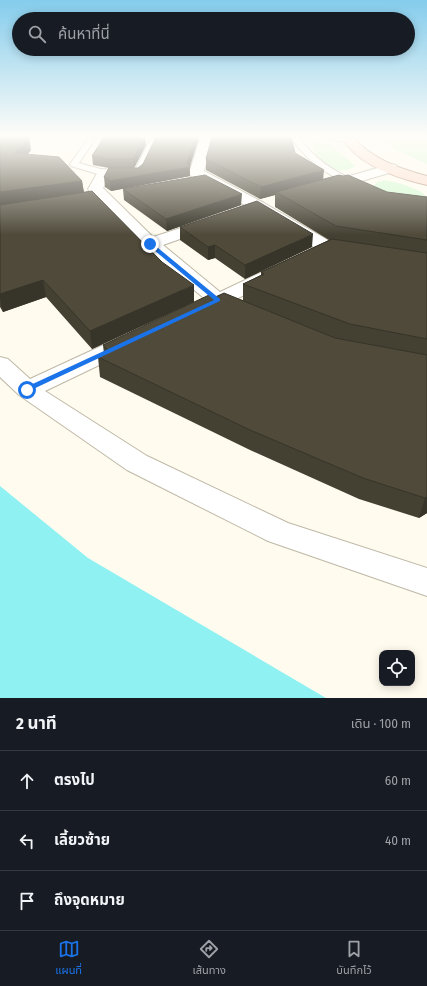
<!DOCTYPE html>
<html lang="th">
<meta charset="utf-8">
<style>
:root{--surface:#171b24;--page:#20242c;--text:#f1f3f6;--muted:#9ea1a6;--line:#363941;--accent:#1a73e8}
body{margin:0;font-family:"Fira Sans Condensed","Noto Sans Thai",sans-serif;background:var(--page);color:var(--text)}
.controls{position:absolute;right:12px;bottom:12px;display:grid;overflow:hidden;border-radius:8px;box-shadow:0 2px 10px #0003}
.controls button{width:36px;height:36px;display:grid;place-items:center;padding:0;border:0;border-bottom:1px solid var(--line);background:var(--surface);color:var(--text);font:20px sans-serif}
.stop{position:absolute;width:12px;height:12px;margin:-9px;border:3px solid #1a73e8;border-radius:50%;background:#fff}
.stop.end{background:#1a73e8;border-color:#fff;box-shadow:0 1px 4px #0008}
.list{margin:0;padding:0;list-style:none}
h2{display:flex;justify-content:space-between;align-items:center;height:52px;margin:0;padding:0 16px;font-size:17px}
h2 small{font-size:13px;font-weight:400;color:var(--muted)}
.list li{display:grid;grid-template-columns:26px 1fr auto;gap:12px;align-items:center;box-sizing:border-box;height:60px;padding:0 16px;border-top:1px solid var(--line)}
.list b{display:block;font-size:15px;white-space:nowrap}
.list em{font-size:13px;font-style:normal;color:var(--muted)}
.icon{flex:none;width:22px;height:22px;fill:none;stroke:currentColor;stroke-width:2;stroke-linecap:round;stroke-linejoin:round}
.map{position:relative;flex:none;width:427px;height:698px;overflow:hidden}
.search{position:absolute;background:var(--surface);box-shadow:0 2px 10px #0003;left:12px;right:12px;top:12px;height:44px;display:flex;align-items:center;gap:10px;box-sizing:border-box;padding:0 14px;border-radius:22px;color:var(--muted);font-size:15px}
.sheet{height:232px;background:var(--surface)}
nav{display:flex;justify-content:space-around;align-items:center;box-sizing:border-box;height:56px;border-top:1px solid var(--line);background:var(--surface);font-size:11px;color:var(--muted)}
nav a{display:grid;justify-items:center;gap:2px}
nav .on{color:var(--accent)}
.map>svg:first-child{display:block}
</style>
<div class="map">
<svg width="427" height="698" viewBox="0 0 427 698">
<rect width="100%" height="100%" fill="#fffbef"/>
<path fill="#d5fad2" d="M381,137H427V164L396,150Z
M316,142L329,144L356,166C337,178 318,165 312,145Z
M385,180C399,183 417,187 427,197L416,203L381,190L374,186L377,182Z"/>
<path fill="#8ff1f2" d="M0,486L88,558L326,698H0Z"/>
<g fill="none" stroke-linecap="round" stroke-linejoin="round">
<defs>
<path id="service" d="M86,137L96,138L79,163L104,170H135L151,138L174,137L173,139L157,142L142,173L138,176H104L71,166L70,164L88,139Z
M291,137H299C313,158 333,171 356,181L357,183L356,185C350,186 344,182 338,179C319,169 303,156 291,137Z"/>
<path id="minor" d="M201,137H213L204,171L264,203L333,243L355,247L358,251L355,255L349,256L322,252L252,209L191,176L189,173Z
M391,164L396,165L398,168L396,171L327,191L322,190L320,187L322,184Z
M104,169L109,170L111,173L103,188L153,237L202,221L208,219L214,221L216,224L214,227L163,245L220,292L264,271L271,269L278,271L280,275L278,279L234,300L248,306L251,310L248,314C234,318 231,309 219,308C214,307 210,310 203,308L200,304L205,299L144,248L90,192L88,189L99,170Z
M131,335L139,336L142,341L139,346L45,391L147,456L288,523L427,568V596L268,541L127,470L19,395L0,377V357L8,359L30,379L123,336Z"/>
<path id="secondary" d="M330,137H353L354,139L352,142L348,143L332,140Z"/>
<path id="primary" d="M341,137H353C371,159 401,169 427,176V185C396,178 358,165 341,137Z"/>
</defs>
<use href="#service" stroke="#beb8a6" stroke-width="2"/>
<use href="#minor" stroke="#beb8a6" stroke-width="2"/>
<use href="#secondary" stroke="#beb8a6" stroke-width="2"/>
<use href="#primary" stroke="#b4927e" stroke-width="2"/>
<use href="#service" fill="#fff" fill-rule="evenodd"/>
<use href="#minor" fill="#fff" fill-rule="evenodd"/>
<use href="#secondary" fill="#feeee6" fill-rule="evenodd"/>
<use href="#primary" fill="#fcdece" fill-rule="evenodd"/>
</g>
<path fill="#444032" d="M0,137L31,150L27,155L82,181L84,192L194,302L92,349L46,297L3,312L0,307Z
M165,137H198V141L190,167V176L111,191L105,187L104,177L109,168L93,165L92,156L146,145L134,168H138L143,164Z
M295,153L323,179L343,176L387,192L427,197V513L419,518L359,499L250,450L100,377L98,357L104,354L103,345L213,298L243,300V284L261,275V272L329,240L275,207V195L260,199L206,170V159Z
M123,189L241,205L167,231L124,200Z
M180,227L312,247L245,279L215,258L208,260L180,240Z"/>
<path fill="#373429" d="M29,137L31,150L16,167L14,153Z
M145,137L146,145L134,168L133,159Z
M196,137H198V141L189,167L190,176L111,191L110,181L187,163Z
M324,170L323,181L276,192L275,195L260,199L261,187Z
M82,181L84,195L0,207V192Z
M242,194L241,205L167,231L166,219Z
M313,234L312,247L245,279V265Z
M215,245V258L208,260V247Z
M43,280L46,297L3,312L0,298V294Z
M194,285V302L92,349L90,331Z
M427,497V513L419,518L425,498Z"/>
<path fill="#4f4a3a" stroke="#373429" d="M0,137H29L14,153L59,157L82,181L0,192Z
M104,137H145L133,159H108L92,156Z
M156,137H196L187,163L190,167L110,181L104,177L109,168H138L143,164Z
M212,137H291L295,153L324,170L261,187L206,159Z
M205,175L242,194L166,219L123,189Z
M339,175L343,176L348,175L387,192L427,197V240L336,226L276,192Z
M92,191L162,262L194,285L90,331L43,280L0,294V205Z
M257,201L313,234L245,265L215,245L208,247L180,227Z
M332,239L427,253V339L350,324L243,284L264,274L261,272Z
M224,293L335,338L427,355V497L425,498L363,478L250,430L98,357L109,351L103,345L209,295L213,298Z"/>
<linearGradient id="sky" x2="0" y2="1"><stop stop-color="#84ccec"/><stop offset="0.58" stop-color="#fffdf8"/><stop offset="1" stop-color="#fffdf8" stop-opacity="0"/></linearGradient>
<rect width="427" height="235" fill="url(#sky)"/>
<path fill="#1a73e8" d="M148,243H152L220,299V301L29,391H24V388L214,300L148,245Z"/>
</svg>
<div class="controls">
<button><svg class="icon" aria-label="locate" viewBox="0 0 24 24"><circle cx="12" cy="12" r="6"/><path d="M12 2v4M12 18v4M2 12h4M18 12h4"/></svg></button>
</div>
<div class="stop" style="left:27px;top:390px"></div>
<div class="stop end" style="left:150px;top:244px"></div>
<div class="search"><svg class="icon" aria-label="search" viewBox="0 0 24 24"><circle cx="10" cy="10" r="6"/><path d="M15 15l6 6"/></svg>ค้นหาที่นี่</div>
</div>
<section class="sheet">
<h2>2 นาที<small>เดิน · 100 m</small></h2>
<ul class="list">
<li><svg class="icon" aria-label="ahead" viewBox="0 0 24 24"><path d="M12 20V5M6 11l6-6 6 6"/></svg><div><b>ตรงไป</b></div><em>60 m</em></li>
<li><svg class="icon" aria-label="left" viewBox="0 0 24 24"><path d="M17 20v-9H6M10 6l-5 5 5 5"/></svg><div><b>เลี้ยวซ้าย</b></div><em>40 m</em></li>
<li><svg class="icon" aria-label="arrive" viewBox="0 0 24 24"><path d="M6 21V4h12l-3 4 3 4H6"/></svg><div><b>ถึงจุดหมาย</b></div></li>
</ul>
</section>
<nav>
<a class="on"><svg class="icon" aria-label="map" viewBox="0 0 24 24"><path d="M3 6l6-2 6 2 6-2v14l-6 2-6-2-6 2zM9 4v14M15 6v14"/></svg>แผนที่</a>
<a><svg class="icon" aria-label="directions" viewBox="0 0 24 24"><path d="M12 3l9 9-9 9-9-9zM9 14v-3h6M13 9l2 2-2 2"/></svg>เส้นทาง</a>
<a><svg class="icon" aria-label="saved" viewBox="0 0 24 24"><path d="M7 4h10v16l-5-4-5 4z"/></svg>บันทึกไว้</a>
</nav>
